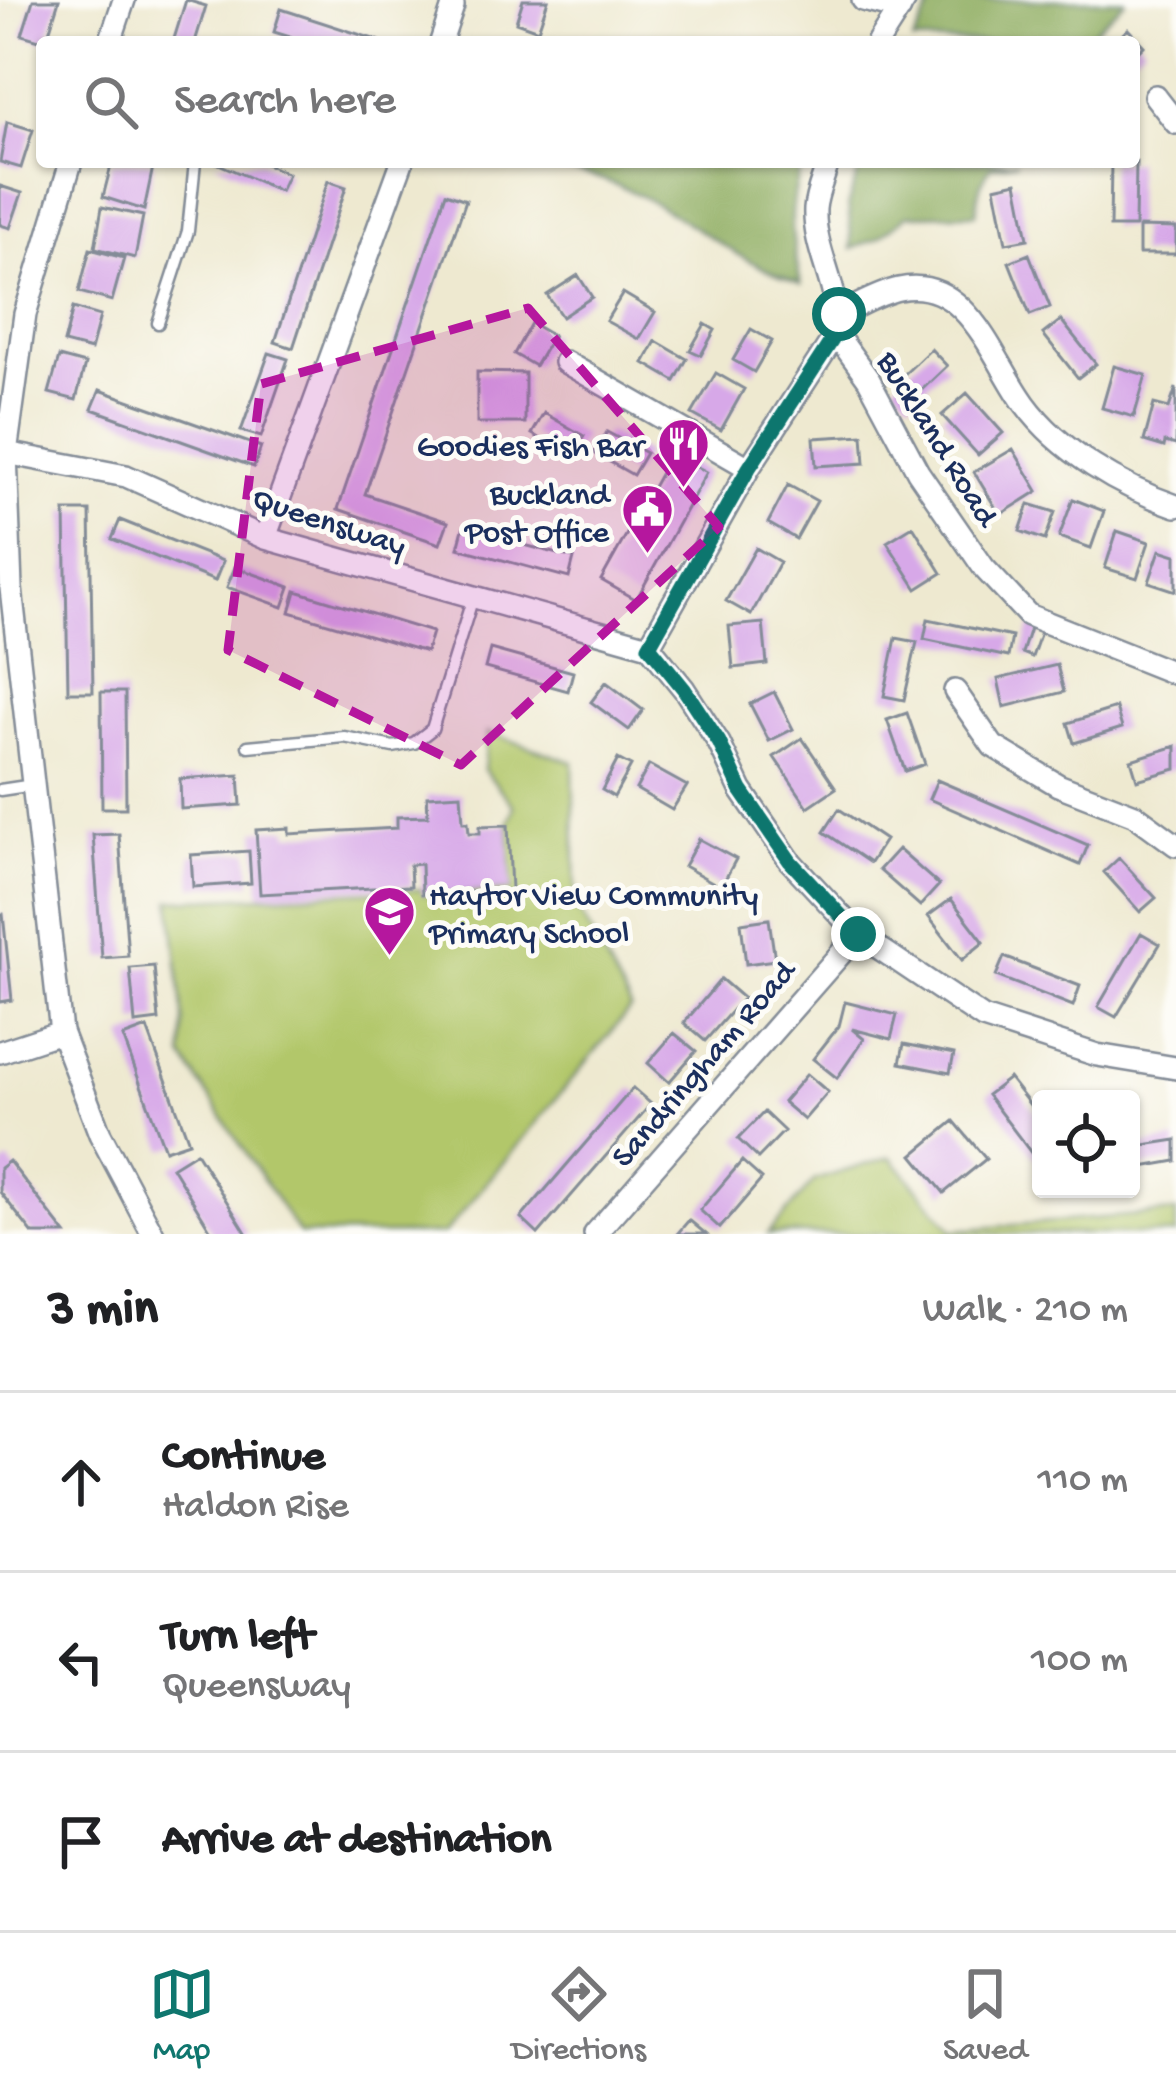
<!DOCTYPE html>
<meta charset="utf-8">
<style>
:root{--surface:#fff;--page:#f2f2f2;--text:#202124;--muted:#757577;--line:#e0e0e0;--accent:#0f766e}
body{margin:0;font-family:"Gochi Hand",sans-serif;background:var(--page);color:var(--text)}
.controls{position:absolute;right:36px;bottom:36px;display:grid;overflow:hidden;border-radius:12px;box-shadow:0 3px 9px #0004}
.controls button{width:108px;height:108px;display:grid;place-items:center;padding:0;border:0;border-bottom:3px solid var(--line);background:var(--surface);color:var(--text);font:60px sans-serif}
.stop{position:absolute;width:36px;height:36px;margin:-27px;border:9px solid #0f766e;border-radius:50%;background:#fff}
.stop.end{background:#0f766e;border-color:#fff;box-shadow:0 3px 12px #0008}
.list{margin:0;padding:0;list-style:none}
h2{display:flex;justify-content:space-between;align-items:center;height:156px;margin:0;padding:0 48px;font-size:51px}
h2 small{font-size:39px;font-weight:400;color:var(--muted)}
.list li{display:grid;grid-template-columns:78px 1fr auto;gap:36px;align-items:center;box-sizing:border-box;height:180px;padding:0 48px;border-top:3px solid var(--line)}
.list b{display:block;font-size:45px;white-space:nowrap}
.list p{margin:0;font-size:39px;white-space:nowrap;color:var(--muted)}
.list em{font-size:39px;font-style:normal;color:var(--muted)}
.icon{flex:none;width:66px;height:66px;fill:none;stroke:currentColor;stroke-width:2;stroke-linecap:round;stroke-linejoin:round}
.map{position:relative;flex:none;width:1176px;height:1234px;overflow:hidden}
.search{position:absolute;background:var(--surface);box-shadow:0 3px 9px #0004;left:36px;right:36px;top:36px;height:132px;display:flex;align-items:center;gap:30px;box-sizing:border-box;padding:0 42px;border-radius:12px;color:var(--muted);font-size:45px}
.sheet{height:696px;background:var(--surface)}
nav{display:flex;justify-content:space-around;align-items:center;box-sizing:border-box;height:168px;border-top:3px solid var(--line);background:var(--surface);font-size:33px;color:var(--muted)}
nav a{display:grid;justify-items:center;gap:6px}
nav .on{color:var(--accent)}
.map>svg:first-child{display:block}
</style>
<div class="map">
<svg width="1176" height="1234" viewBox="0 0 1176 1234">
<rect width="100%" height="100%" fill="#fdfcf7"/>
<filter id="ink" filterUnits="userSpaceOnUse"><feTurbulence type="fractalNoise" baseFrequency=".00833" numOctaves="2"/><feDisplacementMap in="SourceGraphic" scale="24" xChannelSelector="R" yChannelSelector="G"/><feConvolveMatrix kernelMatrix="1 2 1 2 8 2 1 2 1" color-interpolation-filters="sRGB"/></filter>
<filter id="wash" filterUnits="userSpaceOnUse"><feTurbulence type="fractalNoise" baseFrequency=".004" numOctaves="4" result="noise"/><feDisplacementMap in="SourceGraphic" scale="48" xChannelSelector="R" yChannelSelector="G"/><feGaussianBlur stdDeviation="2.7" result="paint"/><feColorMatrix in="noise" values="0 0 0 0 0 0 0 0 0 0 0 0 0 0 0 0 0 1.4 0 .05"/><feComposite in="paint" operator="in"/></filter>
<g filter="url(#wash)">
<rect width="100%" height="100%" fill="#eee9d0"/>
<path fill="#b2c76b" stroke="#667b64" stroke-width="3" d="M487,732L573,762L576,905L631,1008L444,1234H299L183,1057L184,1020L171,900L427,889L424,894L511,890L508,825L514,806L484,770Z
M891,1157L953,1230L1176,1212V1234H768L815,1180Z"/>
<path fill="#8dac5f" stroke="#546e5e" stroke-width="3" d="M934,0H1125V1L1082,42H913Z
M560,162H803C787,212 790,233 801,284C713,254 659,185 560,169Z
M862,162H1017L990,167L980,186L976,214L908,215L879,238L852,249L848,203Z"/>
<g id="blocks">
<path fill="#d7a8e8" d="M33,0H59L46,42L22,35Z
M186,0L206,6L195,42H173Z
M523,0H548L538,30L516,22Z
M281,9L380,41V42H306L274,32Z
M1128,29L1144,46L1134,56V42H1114Z
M7,122L33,130L21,168L0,162Z
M112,162H154L144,210L103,197Z
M214,162H261L288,174L280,191Z
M1111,162H1136L1135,227H1110Z
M328,181L346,187L293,348L275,342Z
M1017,182L1028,239L1006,243L995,187Z
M0,186L22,193L10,228L0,225Z
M446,193L466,200L365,494L448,522L440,544L338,509Z
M102,207L143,216L135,258L95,248Z
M1139,227L1176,228V254H1139Z
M90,249L124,258L112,301L79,292Z
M1029,254L1050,307L1030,315L1009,262Z
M578,275L592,297L562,317L547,295Z
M623,293L655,312L639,339L606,321Z
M73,308L100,316L91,350L64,343Z
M1061,320L1096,364L1078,378L1043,334Z
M531,323L553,336L535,366L514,354Z
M705,324L715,330L701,355L690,350Z
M751,329L772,341L754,372L733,360Z
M656,341L687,359L675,381L644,363Z
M931,349L947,366L910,401L894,384Z
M269,353L288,359L261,437L241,431Z
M59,357L85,364L76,400L49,393Z
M1114,366L1146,375L1134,417L1102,408Z
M477,372L525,373V423H477Z
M716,373L744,389L721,430L692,414Z
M1176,388V445L1165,442L1164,447L1144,441L1154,404L1169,408Z
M100,390L261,447L254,467L92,409Z
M967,393L1003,433L978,455L942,415Z
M544,413L584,436L572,457L532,434Z
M607,432L646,453L633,475L594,453Z
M863,435L865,463L816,466L814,438Z
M1013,449L1038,491L1000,515L974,472Z
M672,453L707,472L636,600L601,580Z
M788,485L817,501L796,539L768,523Z
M1073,499L1104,511L1091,548L1059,537Z
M1029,504L1055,512L1045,540L1020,531Z
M65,511H90L93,692H68Z
M120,520L223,561L215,581L112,539Z
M913,526L942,573L917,589L887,542Z
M463,529L574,558L569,578L458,548Z
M1117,531L1149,542L1137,578L1105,568Z
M756,548L780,562L751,615L726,601Z
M1160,550L1176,555V591L1149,582Z
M235,567L290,587L283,607L227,587Z
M296,591L432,632L426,652L290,612Z
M928,619L1012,637L1008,657L924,639Z
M763,623L767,664L733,668L729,626Z
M1031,625L1042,629L1032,657L1022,653Z
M896,638L917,642L904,700L884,696Z
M490,649L573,672L568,691L485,668Z
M1057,665L1064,692L1004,707L998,679Z
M606,682L643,710L629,730L591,702Z
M101,692H125L126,808H102Z
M774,692L793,729L769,741L750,704Z
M1116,708L1122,728L1074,743L1068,723Z
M907,713L925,764L905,771L887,720Z
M802,738L836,788L808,807L774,757Z
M1176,746V769L1137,780L1131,760Z
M618,759L631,766L614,797L602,790Z
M649,765L687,786L672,810L636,789Z
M239,775L241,805L181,809L180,779Z
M937,780L1088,845L1080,865L929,799Z
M461,794L463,822H468L469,833H480V826L508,825L511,890L422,894L421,864L410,865L411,886L260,894L256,830L289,828V834L397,828V817L428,816L427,796Z
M839,809L885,840L870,863L824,832Z
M119,834L128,956L102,958L93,835Z
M699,839L736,859L721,887L684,866Z
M898,849L939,885L920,906L879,870Z
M249,851L251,883L193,887L191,855Z
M1119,858L1156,898L1140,912L1104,872Z
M951,899L984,942L962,960L928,916Z
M0,914H3L12,1000L0,1002Z
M769,919L775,960L746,964L741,923Z
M1141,933L1160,944L1116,1017L1098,1007Z
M1004,957L1080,986L1073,1006L996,976Z
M154,966L159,1020L135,1023L130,968Z
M721,979L743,998L705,1041L684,1023Z
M845,1002L897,1015L891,1039L852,1029L864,1039L837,1078L813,1059L839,1026Z
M147,1028L189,1142L165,1150L123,1037Z
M674,1033L696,1051L669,1082L648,1063Z
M904,1044L954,1054L950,1073L900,1063Z
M807,1074L828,1092L804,1120L783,1102Z
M1009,1078L1041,1119L1038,1162L987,1095Z
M633,1088L651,1104L538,1234L521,1218Z
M764,1112L784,1131L758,1158L738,1139Z
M954,1121L986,1159L944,1193L913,1155Z
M1176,1140V1161L1131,1169V1147Z
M196,1152L247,1234H213L172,1167Z
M9,1161L66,1234H33L0,1192V1168Z
M742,1161L762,1179L720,1228L700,1210Z
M689,1220L706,1234H677Z"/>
</g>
</g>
<g filter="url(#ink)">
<use href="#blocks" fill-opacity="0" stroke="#848c97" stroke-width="3"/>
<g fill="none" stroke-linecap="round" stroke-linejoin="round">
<defs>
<path id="lane" d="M158,323L188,231L195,162
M248,746L344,737L393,747L414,743L432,729L473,597
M0,790L33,785"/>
<path id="street" d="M863,0L900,9
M110,42L124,0
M441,42L453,6
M878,42L905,0
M1155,96L1176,123
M71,162L25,314L6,453L11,588L61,1032L100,1134L153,1234
M840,314C858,306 879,293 899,289C968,274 994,363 1025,404C1060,452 1121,487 1176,506
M836,334L869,380L918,472L984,568L1028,615L1176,674
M565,362L749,468
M6,453L126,476L265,538L649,646L684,689L719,743L741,790L790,861L858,934L983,1018L1097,1055L1176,1068
M265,538L402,162
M649,646L749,468L836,334C843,292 813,253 815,209C816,194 824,177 828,162
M955,691L993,746L1058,785L1135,815L1176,845
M0,1052L61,1032
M595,1234L858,934"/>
</defs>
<use href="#lane" stroke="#848c97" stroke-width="15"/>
<use href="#street" stroke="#848c97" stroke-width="26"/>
<use href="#lane" stroke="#fff" stroke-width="10"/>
<use href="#street" stroke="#fff" stroke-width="21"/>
</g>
</g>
<g fill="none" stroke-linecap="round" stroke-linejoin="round" filter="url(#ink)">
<path stroke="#0f766e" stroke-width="15" d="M839,314L836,334L749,468L649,646L684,689L719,742L741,790L790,861L858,934"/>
</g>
<path fill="#b5179e" fill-opacity="0.2" stroke="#b5179e" stroke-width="9" stroke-dasharray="24 15" stroke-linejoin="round" d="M528,308L719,527L461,765L228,650L261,384Z"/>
<defs>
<symbol id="restaurant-pin" viewBox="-11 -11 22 30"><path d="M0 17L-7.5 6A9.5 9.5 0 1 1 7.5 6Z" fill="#b5179e" stroke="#fdfcf7"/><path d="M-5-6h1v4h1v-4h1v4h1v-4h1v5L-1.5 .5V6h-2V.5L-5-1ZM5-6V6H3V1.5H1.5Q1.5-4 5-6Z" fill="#fff"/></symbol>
<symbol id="civic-pin" viewBox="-11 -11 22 30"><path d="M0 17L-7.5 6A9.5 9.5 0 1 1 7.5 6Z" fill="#b5179e" stroke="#fdfcf7"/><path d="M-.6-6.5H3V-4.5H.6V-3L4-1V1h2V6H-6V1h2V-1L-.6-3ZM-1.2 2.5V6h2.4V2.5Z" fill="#fff"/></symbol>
<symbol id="school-pin" viewBox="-11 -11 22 30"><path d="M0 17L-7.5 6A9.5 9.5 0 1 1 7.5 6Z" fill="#b5179e" stroke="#fdfcf7"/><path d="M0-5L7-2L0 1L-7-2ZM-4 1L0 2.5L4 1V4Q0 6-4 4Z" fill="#fff"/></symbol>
</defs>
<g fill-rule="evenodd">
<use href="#restaurant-pin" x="654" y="414" width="59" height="81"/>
<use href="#civic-pin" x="618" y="480" width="59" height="81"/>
<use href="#school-pin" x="360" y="882" width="59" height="81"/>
</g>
<g text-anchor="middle" stroke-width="10" stroke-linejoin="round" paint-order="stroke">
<g font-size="33" fill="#1b2f5e" stroke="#fdfcf7">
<text transform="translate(940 437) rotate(58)" y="12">Buckland Road</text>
<text transform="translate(330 519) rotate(18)" y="12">Queensway</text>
<text transform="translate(701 1062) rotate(-49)" y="12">Sandringham Road</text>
</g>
<g font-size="33" fill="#1b2f5e" stroke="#fdfcf7" text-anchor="end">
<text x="644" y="455">Goodies Fish Bar</text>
<text x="609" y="503">Buckland<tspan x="609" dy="38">Post Office</tspan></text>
<text x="429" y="904" text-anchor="start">Haytor View Community<tspan x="429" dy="38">Primary School</tspan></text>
</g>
</g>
</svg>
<div class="controls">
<button><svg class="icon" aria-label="locate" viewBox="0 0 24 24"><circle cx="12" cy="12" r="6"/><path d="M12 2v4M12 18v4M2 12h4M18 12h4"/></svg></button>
</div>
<div class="stop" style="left:839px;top:314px"></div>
<div class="stop end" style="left:858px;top:934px"></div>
<div class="search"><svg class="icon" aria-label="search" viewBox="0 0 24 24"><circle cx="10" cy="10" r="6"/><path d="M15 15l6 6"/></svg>Search here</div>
</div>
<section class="sheet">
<h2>3 min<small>Walk · 210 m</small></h2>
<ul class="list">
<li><svg class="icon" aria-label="ahead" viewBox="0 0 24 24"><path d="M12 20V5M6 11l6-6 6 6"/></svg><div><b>Continue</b><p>Haldon Rise</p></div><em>110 m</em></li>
<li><svg class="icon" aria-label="left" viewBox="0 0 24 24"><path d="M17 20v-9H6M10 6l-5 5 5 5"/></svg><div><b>Turn left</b><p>Queensway</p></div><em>100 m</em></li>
<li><svg class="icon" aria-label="arrive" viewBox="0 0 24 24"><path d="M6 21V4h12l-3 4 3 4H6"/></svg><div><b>Arrive at destination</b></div></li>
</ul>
</section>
<nav>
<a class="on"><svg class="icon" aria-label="map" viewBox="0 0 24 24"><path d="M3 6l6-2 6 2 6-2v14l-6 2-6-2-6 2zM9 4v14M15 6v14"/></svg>Map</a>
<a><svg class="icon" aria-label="directions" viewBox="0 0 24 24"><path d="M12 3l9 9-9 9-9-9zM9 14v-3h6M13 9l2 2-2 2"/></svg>Directions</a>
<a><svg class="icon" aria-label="saved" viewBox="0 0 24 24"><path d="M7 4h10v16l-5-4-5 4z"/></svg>Saved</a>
</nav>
